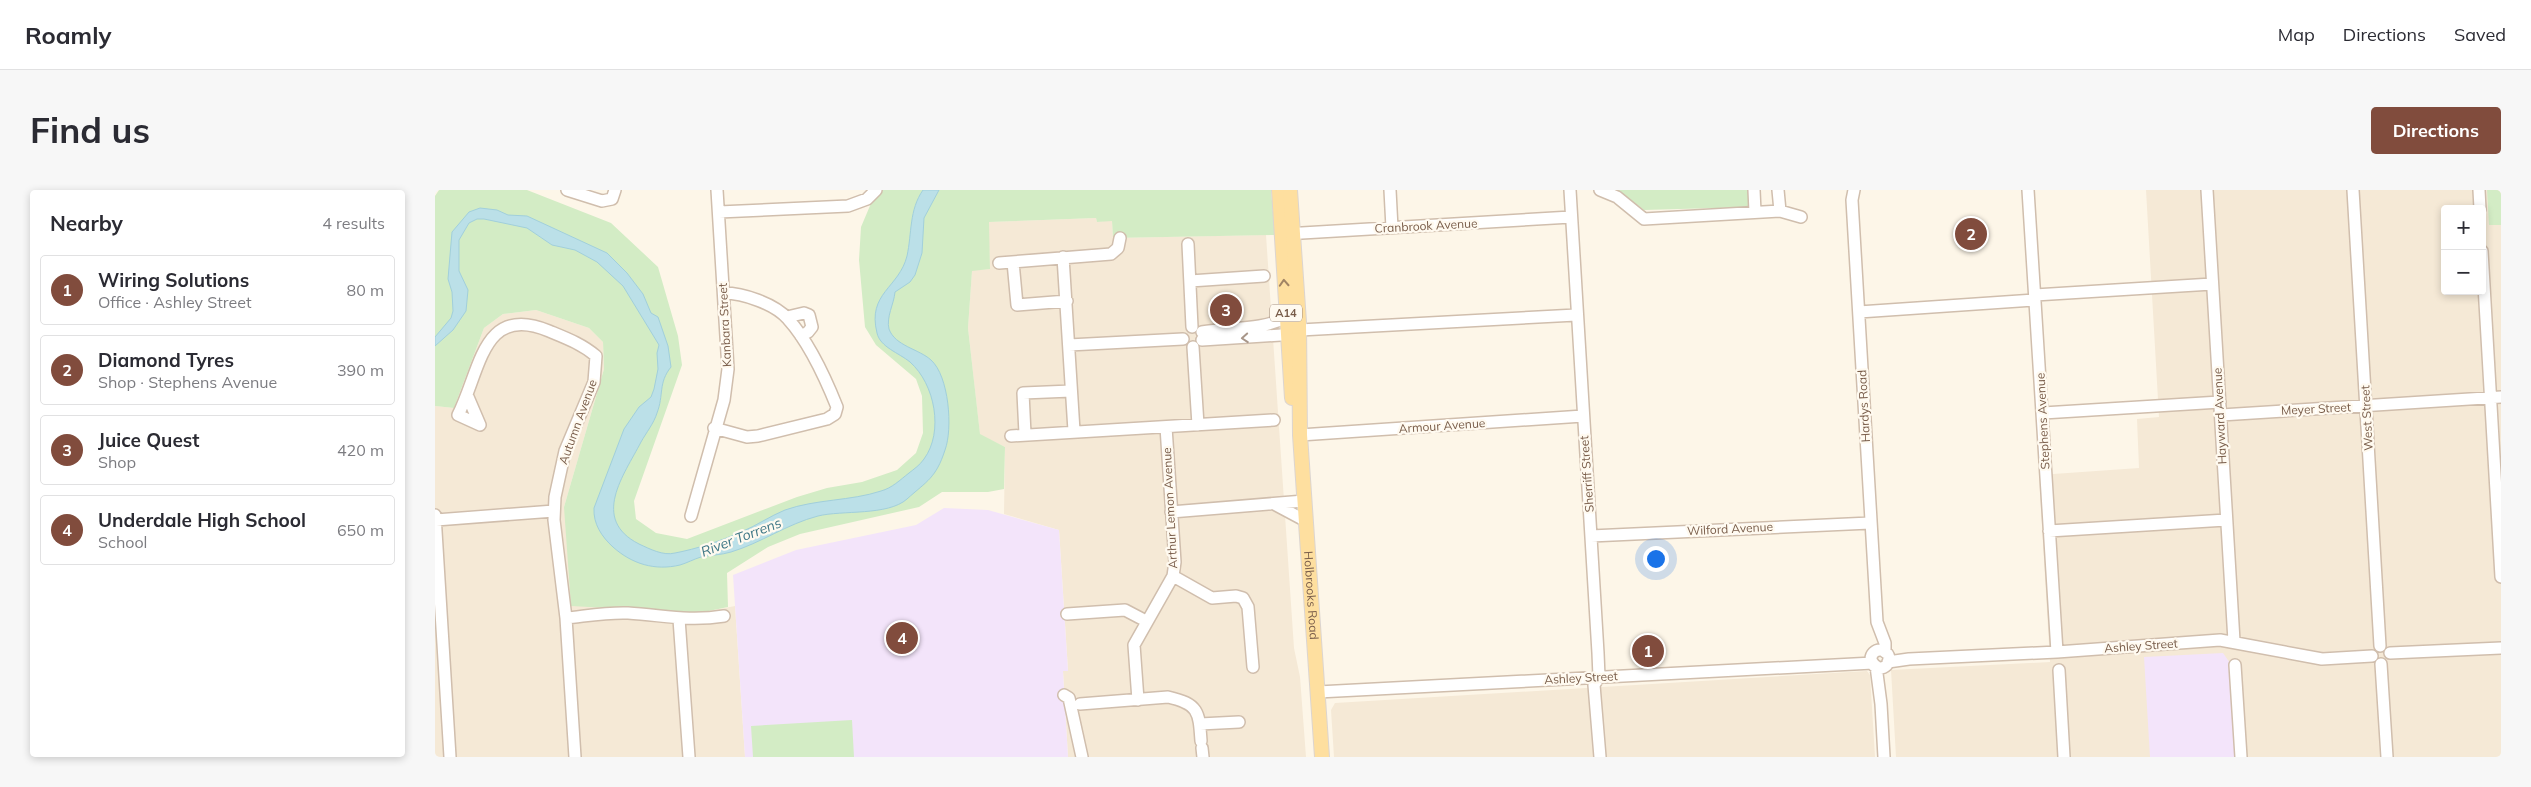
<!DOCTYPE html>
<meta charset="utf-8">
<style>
:root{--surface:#fff;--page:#f7f7f7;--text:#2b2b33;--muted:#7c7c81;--line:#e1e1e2;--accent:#814c3d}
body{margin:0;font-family:Mulish,sans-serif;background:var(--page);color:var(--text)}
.controls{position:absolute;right:15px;top:15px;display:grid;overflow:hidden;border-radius:5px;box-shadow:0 2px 8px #0003}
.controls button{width:45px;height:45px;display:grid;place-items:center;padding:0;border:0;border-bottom:1px solid var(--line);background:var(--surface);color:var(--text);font:25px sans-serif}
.you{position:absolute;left:1220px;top:368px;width:18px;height:18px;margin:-12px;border:4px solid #fff;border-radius:50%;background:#1a73e8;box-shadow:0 0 0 8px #1a73e833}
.badge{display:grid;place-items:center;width:32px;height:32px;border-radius:50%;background:var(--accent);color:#fff;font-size:16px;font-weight:700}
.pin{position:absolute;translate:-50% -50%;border:2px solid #fff;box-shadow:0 1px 5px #0006}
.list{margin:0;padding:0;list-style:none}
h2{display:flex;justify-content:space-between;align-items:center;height:65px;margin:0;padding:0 20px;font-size:21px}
h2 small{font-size:16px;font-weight:400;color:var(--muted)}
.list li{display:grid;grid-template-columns:32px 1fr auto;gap:15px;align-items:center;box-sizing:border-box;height:70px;margin:0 10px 10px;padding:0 10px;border:1px solid var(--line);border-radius:5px}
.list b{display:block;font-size:19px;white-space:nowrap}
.list p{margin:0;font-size:16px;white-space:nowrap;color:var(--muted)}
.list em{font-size:16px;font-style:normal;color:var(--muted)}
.map{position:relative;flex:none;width:2066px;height:567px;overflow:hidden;border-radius:5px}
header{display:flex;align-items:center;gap:30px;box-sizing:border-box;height:70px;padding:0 25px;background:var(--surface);border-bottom:1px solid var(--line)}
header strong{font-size:24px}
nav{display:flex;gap:28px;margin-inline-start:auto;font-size:18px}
.intro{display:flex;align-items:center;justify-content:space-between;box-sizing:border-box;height:120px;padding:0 30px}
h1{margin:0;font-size:35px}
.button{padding:12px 22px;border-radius:5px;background:var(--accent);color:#fff;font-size:18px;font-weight:700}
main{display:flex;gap:30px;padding:0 30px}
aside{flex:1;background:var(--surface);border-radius:5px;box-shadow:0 2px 8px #0003}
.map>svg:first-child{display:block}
</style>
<header>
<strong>Roamly</strong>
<nav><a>Map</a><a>Directions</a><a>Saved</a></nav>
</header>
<div class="intro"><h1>Find us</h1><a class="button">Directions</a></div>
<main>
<aside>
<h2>Nearby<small>4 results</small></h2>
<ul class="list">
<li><span class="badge">1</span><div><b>Wiring Solutions</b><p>Office · Ashley Street</p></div><em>80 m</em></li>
<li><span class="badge">2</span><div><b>Diamond Tyres</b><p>Shop · Stephens Avenue</p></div><em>390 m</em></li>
<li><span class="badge">3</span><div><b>Juice Quest</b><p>Shop</p></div><em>420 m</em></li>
<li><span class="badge">4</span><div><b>Underdale High School</b><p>School</p></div><em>650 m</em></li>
</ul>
</aside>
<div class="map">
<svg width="2066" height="567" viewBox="0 0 2066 567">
<rect width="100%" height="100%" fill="#fdf6e8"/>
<path fill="#f5e9d6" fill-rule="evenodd" d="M1711,0H2066V567H1461L1456,480L1615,472L1604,285L1704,278L1702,229L1724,227ZM2010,19H2047V101H2010Z
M661,28L662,32L677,30L678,48L831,45L859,458L865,487L871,567H633L628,481L633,480L624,340L569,324L570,257L545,245L533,138L537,80L555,79L553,32Z
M101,120L154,138L168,152L169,179L129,317L217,419L264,423L300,416L310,567H0V216L19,218L49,138L68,124Z
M1432,481L1435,485L1440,567H899L896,520L900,513Z"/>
<path fill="#f3e4fa" d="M509,318L553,320L624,340L633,481H628L633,567H310L298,385L361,360L481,335Z
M1788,463L1795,473L1801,567H1715L1709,467Z"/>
<path fill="#d3ecc5" d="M4,0H92L176,33L223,77L243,146L247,175L199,311L201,329L221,343L252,349L362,307L392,298L427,292L462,280L481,263L488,243L487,206L481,189L441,155L430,137L424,70L426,37L437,11L448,0H836L840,45L678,48L677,31L662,32L661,28L554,32L555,79L537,81L533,138L545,244L570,257L569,299L553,302H507L484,317L365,344L333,357L292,383L293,417L264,423L136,416L129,317L169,179L168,152L154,138L101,120L68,124L49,138L19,218L0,216V6Z
M1183,0H1316L1317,17L1209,20Z
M2052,0H2066V35H2054Z
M417,530L419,567H318L316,536Z"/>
<path fill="#bbe0e8" stroke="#a1cfdb" d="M488,0H504L489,28L487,63L480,85L475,92L460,102C459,114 451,127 454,139C460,156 484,159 496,170C514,186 518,239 510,260C501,288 492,291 472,309C453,326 407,320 383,326C352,334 326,353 296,362C286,365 276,365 266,367C259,369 252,373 245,375C220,381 197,374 178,357C167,347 158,334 159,318L189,239L204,217L216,207L219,199L223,179L222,163L224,155L188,96L162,72L140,60L117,55L92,38L49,29H42L34,33L24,50V81L33,100L31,121L18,140L0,156V147L16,128L18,121L17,102L13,89L17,42L34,22L45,18L62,20L73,25L92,26L172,63L192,83L208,104L216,123L223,127L233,156L236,177C223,193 229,205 222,223C219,233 211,243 206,252C189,285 155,329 204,354C215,359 228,366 240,363C261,359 286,351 306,342C321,336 335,326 350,320C381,309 416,311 446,301C457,298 465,290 474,283C479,279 485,275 489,269C509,242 500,194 475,172C464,163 445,157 442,143C432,103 464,98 472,66C477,43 474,20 488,0Z"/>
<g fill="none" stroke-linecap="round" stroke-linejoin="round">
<defs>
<path id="minor" d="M132,0L167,11L177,9L180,0
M955,0L957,38
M1135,0L1163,463L1164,487L1159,495L1165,567
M1165,0L1182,7L1209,29L1345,21L1366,27
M1319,0L1320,22
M1343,0L1345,21
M1419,0L1417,10L1442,432L1450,453V462
M1593,0L1622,462
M1772,0L1799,451
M1918,0L1945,456
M2044,0L2045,19
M284,22L413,16L432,9L441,0
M850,44L1136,27
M753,54L757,137
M2047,61L2066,387
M628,67L639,241
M578,72L582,115L632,111
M564,73L676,64L683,58L685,48
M755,91L829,86
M1600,105L1777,94
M1424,122L1600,110
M352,127L369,123L374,125L377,137L373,142L366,146
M865,140L1141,125
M767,142C794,137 827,141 851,127
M767,150L861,144
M634,155L748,149
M758,157L763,235
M33,207L45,235L23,225C46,180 47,113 114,141C131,148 147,154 161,166L159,192L130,261L120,307L119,330L131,428L140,567
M1608,223L1785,212
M1786,225L2066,207
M279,238L312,247L323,246L392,229L400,224L402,217C390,187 374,152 353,129C340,114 308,103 289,103
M590,244L588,203L636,201
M865,245L1148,226
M576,246L839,230
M841,315L871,331
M736,322L869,311
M0,325L15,567
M256,326L289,210L293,179L282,0
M1,330L119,321
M1614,341L1791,330
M1156,346L1435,333
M738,386L777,408L801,406L808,408L813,417L818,477
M632,424L690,420L711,431
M131,428C151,426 173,422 193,423C228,425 253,432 289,426
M244,429L254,567
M1436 469a9 9 0 1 1 18 0a9 9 0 1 1-18 0Z
M1955,463L2066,458
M1453,472L1474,469L1622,462L1785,450L1887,469L1937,466
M1946,474L1952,567
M1800,475L1806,567
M1441,476L1446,514L1449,567
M1624,480L1629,567
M883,502L1438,473
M629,505L634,508L647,567
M703,510L699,455L738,386L740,372L731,237
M645,514L733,507C764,514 764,522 766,551
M765,534L804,532
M767,558L768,567"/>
<g id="major">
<path d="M844,0L857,208"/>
<path id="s1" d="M855,0L864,132L865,245L887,567"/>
</g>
</defs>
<use href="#minor" stroke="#d0bead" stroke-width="14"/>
<use href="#major" stroke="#dcd5d0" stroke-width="16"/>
<use href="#minor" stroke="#fff" stroke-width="11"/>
<use href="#major" stroke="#fedf9f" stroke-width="14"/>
</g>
<defs><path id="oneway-chevron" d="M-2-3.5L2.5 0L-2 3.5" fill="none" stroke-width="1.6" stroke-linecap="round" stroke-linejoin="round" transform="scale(1.25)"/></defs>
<use stroke="#a18464" href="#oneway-chevron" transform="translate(849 93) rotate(-93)"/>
<use stroke="#a89689" href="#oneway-chevron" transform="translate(810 148) rotate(176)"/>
<g text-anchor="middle" stroke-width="4.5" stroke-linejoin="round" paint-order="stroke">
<rect fill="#fffaf0" stroke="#a18c7c" stroke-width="1" x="835" y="114.5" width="32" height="17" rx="4"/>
<g font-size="11" font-weight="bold" fill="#795d4a">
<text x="851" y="127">A14</text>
</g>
<g font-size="12" fill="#795d4a" stroke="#fffaf0">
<text transform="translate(991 36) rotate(-3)" y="4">Cranbrook Avenue</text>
<text transform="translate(290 135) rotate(-93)" y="4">Kanbara Street</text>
<text transform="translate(1429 216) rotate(-93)" y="4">Hardys Road</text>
<text transform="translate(1881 219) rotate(-3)" y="4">Meyer Street</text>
<text transform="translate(1785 226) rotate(-93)" y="4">Hayward Avenue</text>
<text transform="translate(1932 228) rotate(-93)" y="4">West Street</text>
<text transform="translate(1608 231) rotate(-93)" y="4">Stephens Avenue</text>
<text transform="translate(143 232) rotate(-70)" y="4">Autumn Avenue</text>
<text transform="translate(1007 236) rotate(-4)" y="4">Armour Avenue</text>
<text transform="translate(1152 284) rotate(-94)" y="4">Sherriff Street</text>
<text transform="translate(735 318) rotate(-93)" y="4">Arthur Lemon Avenue</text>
<text transform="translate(1295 339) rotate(-3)" y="4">Wilford Avenue</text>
<text dy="4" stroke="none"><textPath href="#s1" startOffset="406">Holbrooks Road</textPath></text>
<text transform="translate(1706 456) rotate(-4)" y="4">Ashley Street</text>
<text transform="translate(1146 488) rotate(-3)" y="4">Ashley Street</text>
</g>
<g font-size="14" font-style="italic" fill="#3f7786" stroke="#fffaf0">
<text transform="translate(306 347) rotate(-21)" y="5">River Torrens</text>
</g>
</g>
</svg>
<div class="controls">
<button>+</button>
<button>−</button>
</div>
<div class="you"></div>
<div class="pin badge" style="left:1213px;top:461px">1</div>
<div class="pin badge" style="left:1536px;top:44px">2</div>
<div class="pin badge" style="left:791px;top:120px">3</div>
<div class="pin badge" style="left:467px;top:448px">4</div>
</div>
</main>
